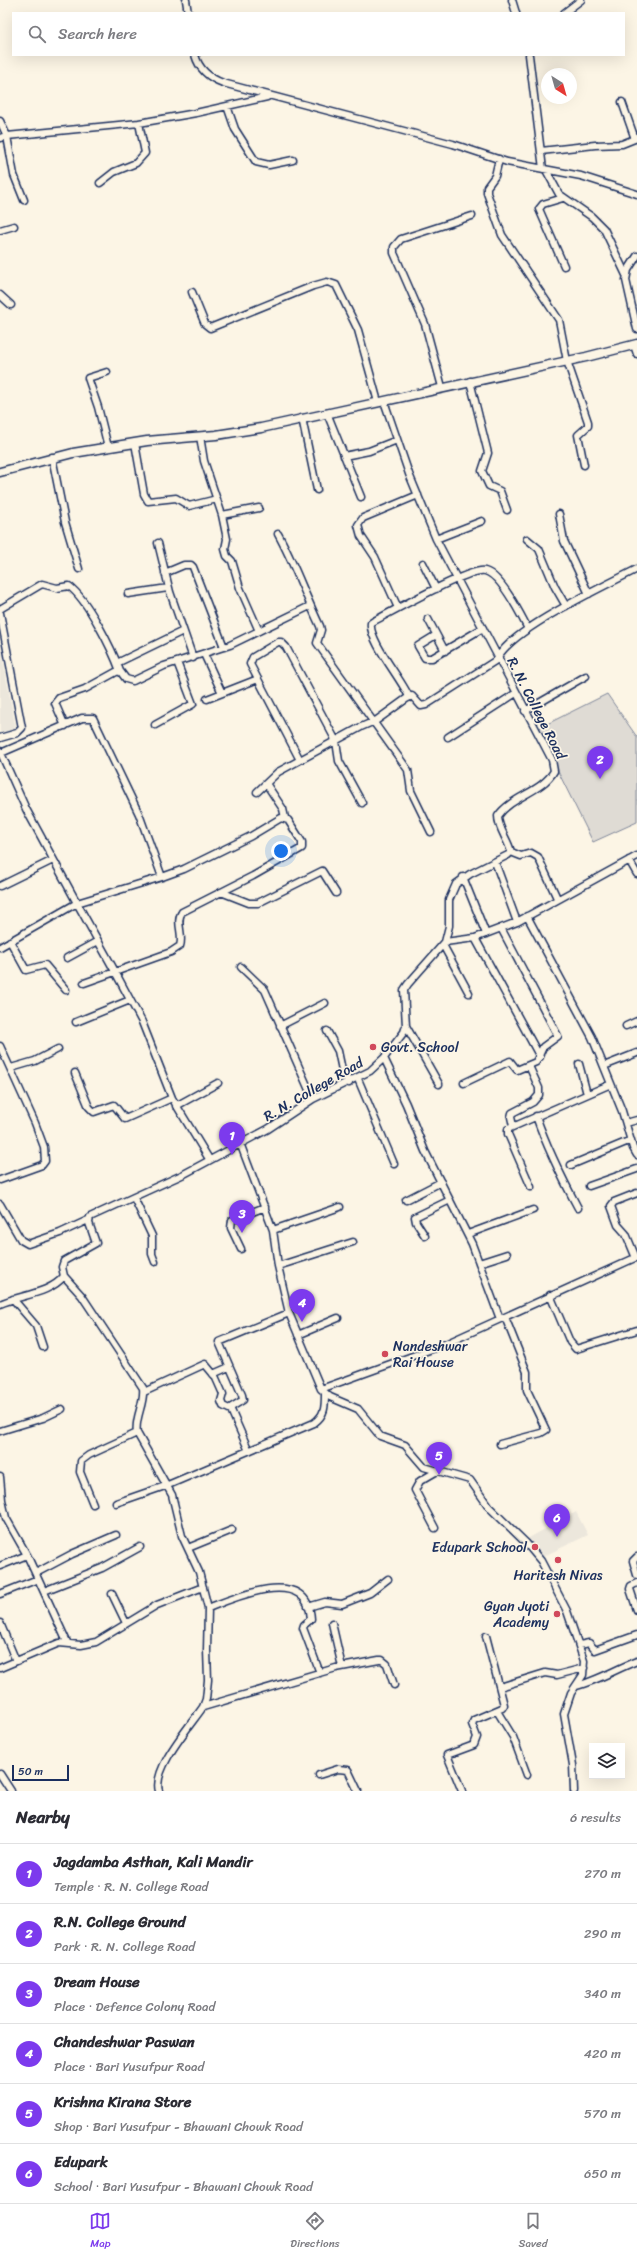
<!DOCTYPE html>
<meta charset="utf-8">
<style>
:root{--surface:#fff;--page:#f2f2f3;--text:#2b2b33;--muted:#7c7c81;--line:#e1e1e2;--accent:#7c3aed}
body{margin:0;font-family:Sriracha,sans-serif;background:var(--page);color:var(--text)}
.controls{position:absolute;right:12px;bottom:12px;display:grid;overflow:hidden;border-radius:0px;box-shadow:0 4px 16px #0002}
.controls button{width:36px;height:36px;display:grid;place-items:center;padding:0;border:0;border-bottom:1px solid var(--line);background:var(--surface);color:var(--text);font:20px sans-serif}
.compass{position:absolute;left:541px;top:68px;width:36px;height:36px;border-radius:50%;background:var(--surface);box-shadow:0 4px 16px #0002;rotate:143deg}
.scale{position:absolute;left:12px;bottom:10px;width:57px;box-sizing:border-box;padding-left:4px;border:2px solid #1b2f5e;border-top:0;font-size:11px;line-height:14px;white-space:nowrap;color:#1b2f5e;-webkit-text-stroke:3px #fcf5e5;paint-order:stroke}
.you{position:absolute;left:281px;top:851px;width:14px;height:14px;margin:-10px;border:3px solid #fff;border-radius:50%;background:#1a73e8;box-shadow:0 0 0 6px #1a73e833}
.badge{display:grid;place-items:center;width:26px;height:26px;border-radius:50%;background:var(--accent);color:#fff;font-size:13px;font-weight:700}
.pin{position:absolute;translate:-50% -33px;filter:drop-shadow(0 1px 2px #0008)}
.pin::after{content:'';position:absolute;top:21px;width:14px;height:12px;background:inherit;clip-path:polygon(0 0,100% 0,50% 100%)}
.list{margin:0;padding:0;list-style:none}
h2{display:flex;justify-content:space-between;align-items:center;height:52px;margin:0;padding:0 16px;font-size:17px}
h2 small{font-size:13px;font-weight:400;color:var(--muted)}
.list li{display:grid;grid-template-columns:26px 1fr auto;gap:12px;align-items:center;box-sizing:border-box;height:60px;padding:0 16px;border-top:1px solid var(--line)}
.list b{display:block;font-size:15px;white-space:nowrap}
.list p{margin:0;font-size:13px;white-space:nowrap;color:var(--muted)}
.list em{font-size:13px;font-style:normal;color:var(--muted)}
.icon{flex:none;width:22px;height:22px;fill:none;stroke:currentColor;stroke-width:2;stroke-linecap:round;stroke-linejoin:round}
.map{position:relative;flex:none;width:637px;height:1791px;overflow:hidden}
.search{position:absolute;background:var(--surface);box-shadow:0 4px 16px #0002;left:12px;right:12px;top:12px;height:44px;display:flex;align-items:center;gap:10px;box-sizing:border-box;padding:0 14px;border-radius:0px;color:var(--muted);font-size:15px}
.sheet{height:412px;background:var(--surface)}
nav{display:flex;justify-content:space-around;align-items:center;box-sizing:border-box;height:56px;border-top:1px solid var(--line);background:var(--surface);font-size:11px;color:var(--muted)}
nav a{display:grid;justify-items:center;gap:2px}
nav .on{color:var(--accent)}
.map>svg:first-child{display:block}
</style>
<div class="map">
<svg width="637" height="1791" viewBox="0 0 637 1791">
<rect width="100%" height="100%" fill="#fcf5e5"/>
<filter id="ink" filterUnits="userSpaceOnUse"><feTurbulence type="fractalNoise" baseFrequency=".025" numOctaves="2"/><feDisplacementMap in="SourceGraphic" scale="8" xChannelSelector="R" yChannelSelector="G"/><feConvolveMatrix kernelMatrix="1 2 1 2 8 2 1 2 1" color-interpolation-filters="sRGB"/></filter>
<g filter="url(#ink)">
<path fill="#ece7dc" d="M0,644L16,729L0,733Z
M576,1512L588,1535L542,1557L527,1539Z"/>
<path fill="#dfdbd4" stroke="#7d8599" d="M607,694L637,737V822L593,842L537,729Z"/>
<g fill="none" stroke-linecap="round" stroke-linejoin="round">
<defs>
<path id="street" d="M186,0L188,13
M512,0L516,13
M564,13L581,0
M195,55C199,69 209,78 223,83L453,144L507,162L581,176L637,194
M529,55L543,169
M622,102L635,139
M227,106L235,129L256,162L269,165L293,160
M0,121L7,136L14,175L24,200
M0,138L7,136L139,123L196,113L267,97
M541,151L595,145L622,144L637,138
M499,159L495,176L487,187V193L502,235L559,320L567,361L588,422V426L578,435L584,465
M546,170L559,194L592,217L604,229L626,275
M100,183L114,172L136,163L145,153L139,123
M563,198L543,204L539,209L564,266
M0,230L14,226
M637,256L628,270L626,280L637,329
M192,292L205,324L210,328L313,286L327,282L336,285L358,330L378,402
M0,295L11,305
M634,345L637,354
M107,372L88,378L98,407L108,447
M470,381L488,453L482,471L489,486L500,491L507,510
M442,387L425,324L394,253V247L401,239L472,216
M384,401L409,474L436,539L498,657
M327,413L361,497
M302,418L317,490
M200,436L204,461L222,515L227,539L225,549L227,556L232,561L240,588L259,631
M135,443L144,494L148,501L176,498L189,506L217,499
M344,456L369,451L397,440
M52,457L65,522L79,569
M559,514L564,541L589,594
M222,515L259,508
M278,534C294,563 305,595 320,626L321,630L317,643L408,770L411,791L431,832
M436,539L482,521
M527,539L539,549L555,587L566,606
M158,543L170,592L193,658
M423,563L436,589
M165,573L184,565H191L193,567L224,647
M128,594L168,588
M398,608L375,557L361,536L358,525L363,518L418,495
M0,609L42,584L57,588L69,586C88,600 112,649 120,671
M0,613L22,728L17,733L0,738
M428,619L445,651
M436,635L418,646L425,658H432L483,628
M204,654L222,693
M117,663L183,631
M409,697C403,681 368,640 371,623L374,621C391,612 471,567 485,571C501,575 521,615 528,629
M207,699L258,679
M525,711L586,676
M155,725L193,704L177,662
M65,726L55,703L59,698L85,689L116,672L120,671L126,679L133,681L164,666L230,645L310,606
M448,737L516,693
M0,751L26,809L77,903L0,947
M1,753L82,718H93L139,814L162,877
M300,760L250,664L253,657L278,642H281L286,647L336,741L339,761L362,803
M267,785L283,809L285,818
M257,792L278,772L361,727L377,720L406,699L412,696L421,706L426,705L498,659
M511,852L521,856L531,853L538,857L557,898
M629,860L637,874
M495,862L517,922
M463,877L486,934
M0,886L53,860
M221,892L249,903H258L322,871L336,893
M527,916L592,1037L622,1111L633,1148L637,1155
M475,938L540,1057
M10,941L26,970L45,965L66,990
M445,942L475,938L517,922L637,856
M443,945L469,993
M67,958L98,941
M241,967L265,990L313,1099
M84,983L171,952L180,946C184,935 175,922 182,912L253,876L302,848V842L288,820L281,818L251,836L184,869L162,877L77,903L112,966L142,1022L172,1098L209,1159
M76,1022L130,1000
M280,1026L325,1003
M406,1026L439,1084
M626,1026L637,1021
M327,1031L338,1051L342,1070L349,1083
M0,1046L35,1123L44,1147L45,1161L42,1165L0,1180
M384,1058L406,1104L425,1151L472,1244L500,1319
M579,1064L587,1094
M604,1066L637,1053
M11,1068L35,1061L58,1049
M75,1073L89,1107L94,1112L114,1105L125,1119L172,1098
M358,1079L394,1164
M464,1083L508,1062L510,1061L517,1070L536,1062L543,1047L558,1036L501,928
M176,1106L218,1083
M536,1116C547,1148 562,1178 578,1208
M626,1123L637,1120
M513,1126L511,1117L512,1113L533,1102L539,1095V1088L529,1066
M240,1143L273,1230L278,1266L289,1313L321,1389L330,1397L358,1409L380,1436L405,1445L424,1467L470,1480L489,1507L526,1543L541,1561L567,1611L584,1661L583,1675L571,1693L564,1714L573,1765L574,1791
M571,1165L631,1140
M589,1186L637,1169
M531,1187L508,1134V1129L611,1084
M134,1198L152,1236V1254L155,1262
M406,1200L441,1182
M0,1204L21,1240L28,1244L60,1233L88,1220
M273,1230L340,1207
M468,1234L533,1210
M425,1236L416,1222L415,1217L450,1200
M241,1249L231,1228L232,1220L265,1207
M636,1258L626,1234L618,1225L611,1206L614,1202L637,1193
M479,1263L507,1254
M278,1266L353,1242
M64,1276L82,1296L143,1388C145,1404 134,1418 137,1433L172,1495L182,1536L199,1572L208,1608L207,1650L208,1680L206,1699L203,1707C190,1726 152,1769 159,1791
M550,1295L570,1342L576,1349L637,1330
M13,1299L36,1326L43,1347
M0,1304C19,1295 50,1294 64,1276L62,1267L64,1261L96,1243L89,1223L90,1217L184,1174L268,1129L313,1099L370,1071L384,1058L404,1032L406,1026L404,990L408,984L445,942L449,926V900L456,884L470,874L508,855L511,852C508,839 498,829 498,816C512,796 542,792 554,771L552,760L498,657C515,627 605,586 637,569
M298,1335L338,1318
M213,1374L229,1367
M321,1389L443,1345L637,1257
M144,1392L205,1364L215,1376L223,1394L221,1401L223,1406L231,1410L249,1451
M230,1408L243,1400L242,1395L219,1342L289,1313
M0,1431L43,1418L62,1409
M500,1444L541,1433L546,1430L527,1390V1372L505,1317
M0,1477L2,1500L6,1518L27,1555L67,1642
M116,1503L168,1485L314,1423C325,1415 325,1407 325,1394
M93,1504L80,1472L81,1461L89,1455L137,1433
M435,1528L415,1490L420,1481L439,1470
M188,1548L232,1530
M637,1557L633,1561L637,1575
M0,1566L27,1555
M36,1573L72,1554L116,1535
M637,1583L631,1586L630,1589L637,1610
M44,1591L102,1568L140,1547
M0,1594L38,1579
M112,1594L126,1623
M308,1607L325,1602L342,1604L370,1593L388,1579
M208,1608C236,1597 308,1565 311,1619L304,1625L303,1628L320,1673
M0,1623L16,1661
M332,1623L342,1667
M580,1645L589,1643L595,1650L637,1635
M0,1668L59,1643L81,1645L96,1642L157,1605L203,1587
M576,1686C597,1681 616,1669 637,1661
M500,1687L545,1673L557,1675L584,1668
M203,1707L336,1668L379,1660H382L387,1664L394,1685
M497,1711L513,1737L527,1775
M0,1774L11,1791
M319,1775L338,1769L348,1770L358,1791
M462,1791L447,1755L474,1745L477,1737L472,1724L474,1720L502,1708L504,1705L486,1636"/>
<path id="secondary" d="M0,472L73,453L147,441L216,435L261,428L586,357L637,344"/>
</defs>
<use href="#street" stroke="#1b2f5e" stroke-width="9"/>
<use href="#secondary" stroke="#1b2f5e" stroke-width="11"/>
<use href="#street" stroke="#fcf5e5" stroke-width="6"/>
<use href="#secondary" stroke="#fcf5e5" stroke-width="8"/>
</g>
</g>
<g fill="#d1495b" stroke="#fcf5e5" stroke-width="1.5">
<circle cx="373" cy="1047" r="4"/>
<circle cx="385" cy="1354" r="4"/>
<circle cx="535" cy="1547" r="4"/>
<circle cx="558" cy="1560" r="4"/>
<circle cx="557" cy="1614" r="4"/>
</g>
<g text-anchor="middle" stroke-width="3.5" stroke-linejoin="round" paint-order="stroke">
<g font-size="14" fill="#1b2f5e" stroke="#fcf5e5">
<text transform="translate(537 708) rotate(63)" y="5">R. N. College Road</text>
<text transform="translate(313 1089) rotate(-30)" y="5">R. N. College Road</text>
</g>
<g font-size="14" fill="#1b2f5e" stroke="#fcf5e5" text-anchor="start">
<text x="381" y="1052">Govt. School</text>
<text x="393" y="1351">Nandeshwar<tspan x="393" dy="16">Rai House</tspan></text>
<text x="527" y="1552" text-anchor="end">Edupark School</text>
<text x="558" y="1580" text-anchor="middle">Haritesh Nivas</text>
<text x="549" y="1611" text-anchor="end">Gyan Jyoti<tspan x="549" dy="16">Academy</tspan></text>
</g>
</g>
</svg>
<div class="controls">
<button><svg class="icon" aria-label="layers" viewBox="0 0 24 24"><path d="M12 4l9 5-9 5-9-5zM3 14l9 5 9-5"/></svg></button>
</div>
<svg class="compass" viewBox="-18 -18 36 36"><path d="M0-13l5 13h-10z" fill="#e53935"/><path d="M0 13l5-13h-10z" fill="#7c7c81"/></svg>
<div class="scale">50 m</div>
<div class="you"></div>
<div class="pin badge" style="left:232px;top:1155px">1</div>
<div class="pin badge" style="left:600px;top:779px">2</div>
<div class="pin badge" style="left:242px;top:1233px">3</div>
<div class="pin badge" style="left:302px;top:1322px">4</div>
<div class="pin badge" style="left:439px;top:1475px">5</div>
<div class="pin badge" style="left:557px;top:1537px">6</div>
<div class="search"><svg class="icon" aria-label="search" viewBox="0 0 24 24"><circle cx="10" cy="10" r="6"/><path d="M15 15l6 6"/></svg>Search here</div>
</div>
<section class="sheet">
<h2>Nearby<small>6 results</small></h2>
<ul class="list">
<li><span class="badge">1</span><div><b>Jagdamba Asthan, Kali Mandir</b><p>Temple · R. N. College Road</p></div><em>270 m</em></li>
<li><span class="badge">2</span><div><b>R.N. College Ground</b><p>Park · R. N. College Road</p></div><em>290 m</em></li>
<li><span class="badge">3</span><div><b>Dream House</b><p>Place · Defence Colony Road</p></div><em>340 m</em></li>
<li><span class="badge">4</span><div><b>Chandeshwar Paswan</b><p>Place · Bari Yusufpur Road</p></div><em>420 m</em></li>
<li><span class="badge">5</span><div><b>Krishna Kirana Store</b><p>Shop · Bari Yusufpur - Bhawani Chowk Road</p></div><em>570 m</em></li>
<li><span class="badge">6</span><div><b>Edupark</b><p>School · Bari Yusufpur - Bhawani Chowk Road</p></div><em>650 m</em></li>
</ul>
</section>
<nav>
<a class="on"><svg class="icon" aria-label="map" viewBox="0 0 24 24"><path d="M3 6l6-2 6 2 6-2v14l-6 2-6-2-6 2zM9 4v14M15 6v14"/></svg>Map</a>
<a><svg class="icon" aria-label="directions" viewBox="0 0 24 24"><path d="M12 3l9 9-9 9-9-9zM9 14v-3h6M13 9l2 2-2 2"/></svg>Directions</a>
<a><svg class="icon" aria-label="saved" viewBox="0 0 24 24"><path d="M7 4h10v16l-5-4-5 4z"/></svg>Saved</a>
</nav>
